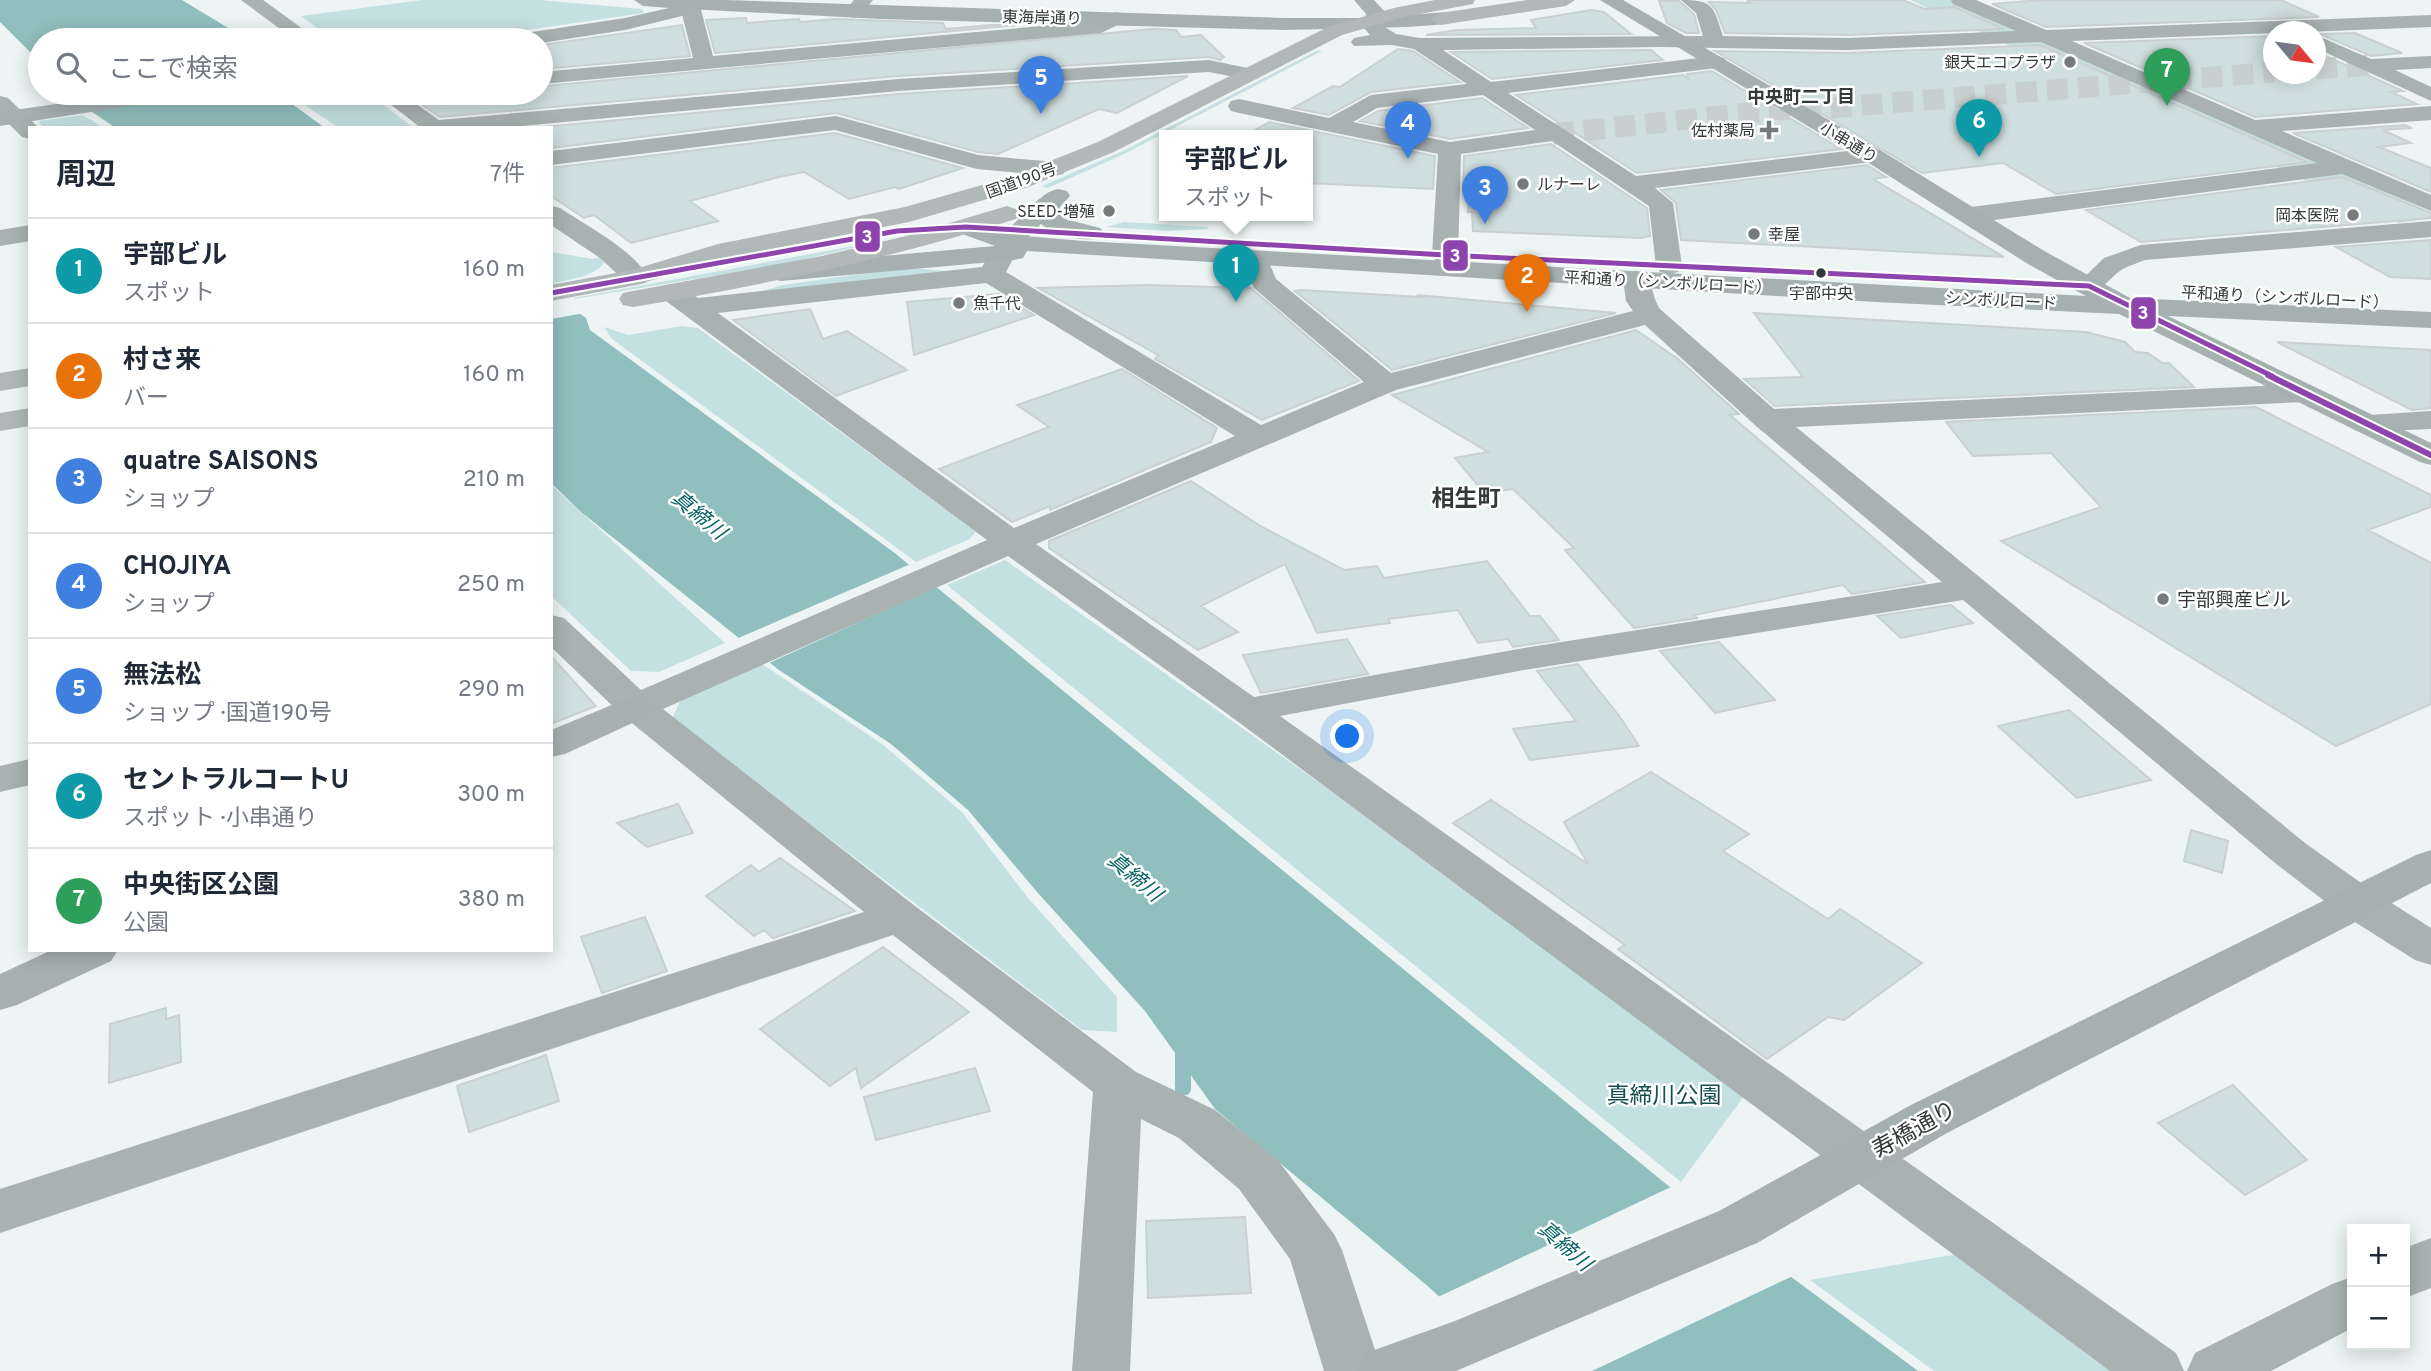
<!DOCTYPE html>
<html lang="ja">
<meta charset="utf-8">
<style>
:root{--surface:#fff;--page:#f2f2f3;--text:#1f2937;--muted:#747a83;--line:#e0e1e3;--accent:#1a73e8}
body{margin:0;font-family:Overpass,"Noto Sans JP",sans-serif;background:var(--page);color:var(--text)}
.controls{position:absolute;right:21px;bottom:21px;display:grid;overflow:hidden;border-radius:0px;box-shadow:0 4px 18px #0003}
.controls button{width:63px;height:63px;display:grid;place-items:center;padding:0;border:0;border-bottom:2px solid var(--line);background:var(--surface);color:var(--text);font:35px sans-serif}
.compass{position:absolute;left:2263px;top:21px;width:63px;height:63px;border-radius:50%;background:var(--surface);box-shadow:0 4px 18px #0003;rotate:119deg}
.you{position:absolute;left:1348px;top:737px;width:24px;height:24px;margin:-18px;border:5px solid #fff;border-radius:50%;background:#1a73e8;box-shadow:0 0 0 10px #1a73e833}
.badge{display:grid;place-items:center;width:46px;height:46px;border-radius:50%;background:var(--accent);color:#fff;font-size:23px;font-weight:700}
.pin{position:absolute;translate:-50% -58px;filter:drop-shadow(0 2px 4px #0008)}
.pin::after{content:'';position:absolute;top:37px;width:24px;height:21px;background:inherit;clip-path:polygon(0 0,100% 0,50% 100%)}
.popup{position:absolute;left:1159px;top:130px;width:154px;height:91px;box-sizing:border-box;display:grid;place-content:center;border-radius:0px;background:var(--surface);filter:drop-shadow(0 2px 5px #0005);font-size:23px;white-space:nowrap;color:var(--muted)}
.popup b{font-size:26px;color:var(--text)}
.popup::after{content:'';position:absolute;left:50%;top:100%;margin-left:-14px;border:14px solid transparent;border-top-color:var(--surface)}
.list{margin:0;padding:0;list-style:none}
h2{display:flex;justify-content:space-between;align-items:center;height:91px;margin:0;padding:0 28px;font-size:30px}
h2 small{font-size:23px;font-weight:400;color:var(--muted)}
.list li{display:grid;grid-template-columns:46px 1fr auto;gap:21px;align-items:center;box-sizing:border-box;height:105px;padding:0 28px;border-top:2px solid var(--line)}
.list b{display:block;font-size:26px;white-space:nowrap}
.list p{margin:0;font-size:23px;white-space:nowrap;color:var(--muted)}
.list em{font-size:23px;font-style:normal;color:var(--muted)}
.icon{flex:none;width:38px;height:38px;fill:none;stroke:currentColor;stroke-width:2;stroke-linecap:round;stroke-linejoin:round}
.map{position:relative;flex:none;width:2431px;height:1371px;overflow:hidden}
.search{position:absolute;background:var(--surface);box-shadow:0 4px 18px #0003;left:28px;top:28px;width:525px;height:77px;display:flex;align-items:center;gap:18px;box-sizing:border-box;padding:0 24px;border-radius:38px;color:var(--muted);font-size:26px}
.panel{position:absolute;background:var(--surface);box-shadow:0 4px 18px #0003;left:28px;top:126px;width:525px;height:826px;border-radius:0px}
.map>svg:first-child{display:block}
</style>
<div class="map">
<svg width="2431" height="1371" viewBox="0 0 2431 1371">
<rect width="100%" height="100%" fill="#edf4f4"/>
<path fill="#c5e0e0" d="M422,0H539L642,9L644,13L459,40H334L301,16Z
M1910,0H1953L2431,212V218L2398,223Z
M1318,50L1322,51L1122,155L1048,188L1042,186L1123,151Z
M287,93H368L414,128H339Z
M83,115L104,128H44L38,121Z
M1124,222L1208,227L1207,229L1167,231L1106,227Z
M886,240L785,264L574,299V298Z
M551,252L593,259L600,257L604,263C593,277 570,279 554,283L551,281Z
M895,269H923L954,272L755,293L783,285Z
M682,326L698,328L976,531L970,539L916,562L612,339L604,327L628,335Z
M551,485L725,643L659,672L631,671L551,596Z
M1005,560L1750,1088L1681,1182L947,585Z
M762,664L882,744L962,812L1028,898L1117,997V1032L1082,1030L672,719L682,697Z
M1957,1254L2117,1371H1934L1810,1280Z"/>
<path fill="#91bebe" d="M0,0H182L248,40H40V62L0,22Z
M72,93H277L325,128H116L89,110Z
M551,293L586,318L590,330L896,554L1666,1184L1918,1371H1518L1430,1288L1215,1109L1145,1011L1037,892L968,810L891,744L779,670L581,512L551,483Z"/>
<path fill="#edf4f4" d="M551,289L553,290L585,313L551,319Z
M913,563L940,585L767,664L736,639Z
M1675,1185L1795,1275L1592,1371H1513L1436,1298Z"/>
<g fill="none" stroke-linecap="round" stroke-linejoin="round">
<path fill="#91bebe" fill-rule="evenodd" d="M1183,1042L1188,1044L1191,1048V1090L1189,1094L1183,1096L1177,1094L1175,1090V1048L1178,1044Z"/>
</g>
<path fill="#cfdede" stroke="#cad0d0" stroke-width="2" d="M1747,0H1903L1925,9L1954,7L2004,29L1848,35L1725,33L1716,10L1709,2L1751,3Z
M2041,0H2281L2319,17L2046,27L1992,4Z
M1659,1H1679L1694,14L1699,33H1686L1667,23Z
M1591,10L1604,12L1631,34L1426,35L1456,30L1536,28L1531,20Z
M746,18L747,23L799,19L800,22L836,19L943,23L946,29L990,25H1019L715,53L706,20Z
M682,25L690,56L543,69L541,45Z
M1152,29L1176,30L1181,37L1201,35L1224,57L1220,60L1209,57L898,76L440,117L405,93H541V89H546V86Z
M2355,33L2402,53L2371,56L2320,34Z
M2273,36V74H2315V51L2403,91L2391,92L2417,104L2255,117L2084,43Z
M2040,45L2307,162L2056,194L2003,163L1922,173L1715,51L1848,53Z
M1398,49L1413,51L1460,82L1371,92L1329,115L1293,108L1333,86L1340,87Z
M1651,50L1663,60L1492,79L1451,52Z
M1712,71L1841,149L1637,173L1516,95L1683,75L1688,79L1687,74Z
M1188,76L1117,113L1099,109L998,154L978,152L836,113L551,148V128H532L898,94Z
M1482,98L1528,128L1450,139L1360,121L1378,111Z
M1269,122L1435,156L1433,189L1308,183V136H1245Z
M2405,125L2412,128L2383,130L2411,143L2379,147L2431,168V192L2293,133Z
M835,133L963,168L899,189L895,187L849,199L804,172L779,177L690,201L718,221L631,243L594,215L584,218L551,196V168Z
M1551,144L1647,208L1650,236L1641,238L1473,231L1472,212H1468L1470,191H1463L1464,156Z
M1867,165L1886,177L1873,179L2004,257L1681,240L1676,203L1661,190Z
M2342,177L2431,213V218L2141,242L2086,210Z
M2431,240V279L2390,277L2336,247Z
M1147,285L1251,288L1359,381L1262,420L1155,359L1158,355L1038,288Z
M1301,290L1420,297L1417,295L1616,313L1392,370L1295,291Z
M999,294L1034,315L914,355L907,302Z
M810,309L823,339L847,331L907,370L836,396L733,320Z
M1754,313L2086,332L2125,342L2135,352L2148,353L2162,363H2169L2194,387L1775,406L1744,379L1803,377Z
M1636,330L1678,359L1739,414L1730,415L1925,582L1852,594L1843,585L1694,615L1697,618L1634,628L1565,550L1574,548L1513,489L1484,493L1455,458L1488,452L1392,395Z
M2277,342L2431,350V408L2412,410Z
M1122,369L1217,428L1211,442L1050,510V506L1012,522L939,469L1049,427L1017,405Z
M2256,407L2431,495V507L2368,530L2431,563V704L2336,746L2001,541L2101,507L2051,453L1973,456L1946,422Z
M1191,481L1262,527L1344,570L1377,566L1384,578L1487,561L1530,616H1540L1559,640L1513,647L1508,639L1478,643L1458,610L1388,619L1390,623L1317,633L1285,564L1201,606L1238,632L1198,650L1049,548V541Z
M1951,605L1973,623L1901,638L1877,616Z
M1347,639L1368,674L1261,693L1243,655Z
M1719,642L1775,700L1715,713L1660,651Z
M551,656L596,706L551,724Z
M1578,664L1620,717L1639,746L1530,760L1513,729L1576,721L1537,671Z
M2069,710L2151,780L2077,798L1998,726Z
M1651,772L1749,834L1723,851L1828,919L1840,909L1922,963L1844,1020L1828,1017L1767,1059L1618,949L1625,945L1453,823L1491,800L1588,864L1564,822Z
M678,804L693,833L647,847L617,823Z
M2191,830L2228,841L2222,873L2184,861Z
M780,858L855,911L773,938L764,930L754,936L706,896L751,865L759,872Z
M645,917L667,971L602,993L581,937Z
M883,947L969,1012L861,1088L856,1068L830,1086L760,1029Z
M166,1008V1019L179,1015L181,1062L109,1083L110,1024Z
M546,1055L559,1101L469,1132L457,1086Z
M975,1068L990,1111L876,1140L864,1097Z
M2233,1085L2307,1160L2245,1195L2158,1123Z
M1245,1217L1251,1293L1148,1298L1146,1221Z"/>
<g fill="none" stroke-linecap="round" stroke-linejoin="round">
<path stroke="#c8cfcf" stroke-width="21" stroke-dasharray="21 10" stroke-linecap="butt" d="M2316,69L2371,65
M1553,134L1774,110L1816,109L2274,72"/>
<path fill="#a8b2b1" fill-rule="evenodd" d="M241,0H263L318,40H295Z
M690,0L700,6L713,56L1096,21L1117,12L1127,18L1124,22L1101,33L541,84V72L693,58L680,6Z
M854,0H873L860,16L853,18L843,12Z
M1354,0H1374L1386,13L1383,26L1396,34L1420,38L1703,36L1696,13L1681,0C1714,0 1713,6 1723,36L1848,38L2016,31L1953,4L1951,0H1976L2046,30L2431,15V27L2072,41L2255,120L2431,106V120L2282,131L2431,195V211L2342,174L1971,223L1962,220L1958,215L1962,210L1971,207L2317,163L2041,42L1848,50L1659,47L1443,50L1491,82L1717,56L1724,58L1727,62L1724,66L1717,68L1508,93L1636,176L1872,148L1880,150L1884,155L1880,160L1872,162L1655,188L1673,203L1682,266L1678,272L1669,274L1660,272L1656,266L1649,206L1552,141L1461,154L1458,255L1454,261L1445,263L1436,261L1432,255L1438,154L1239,113L1231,111L1228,106L1231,101L1239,99L1329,118L1371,95L1467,84L1414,49L1392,45L1354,46L1351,42L1354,38L1370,35L1363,27L1366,14ZM1483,95L1535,130L1450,142L1353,122L1377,108Z
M2316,35L2371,59L2431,56V68L2395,70L2431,87V101L2316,48Z
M1209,60L1257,70L1261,74L1257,78L1250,80L1209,72L898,91L501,128H421L376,93H401L439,120L898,79Z
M0,96L8,98L38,127L30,128V139L22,137L0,115Z
M836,116L978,155L1055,162L1063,164L1067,169L1063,174L1055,176L977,169L835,130L551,165V151Z
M1048,197L1057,199L1060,204L1020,246L1006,272L1261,425L1364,382L1254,288L1243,259L1247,253L1256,251L1265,253L1276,279L1391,373L1633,311L1626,301L1623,279L1626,273L1636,271L1646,273C1653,284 1652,298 1660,309L1774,409L2303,384L2314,387L2318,393L2314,399L2303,402L1796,427L2305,843L2371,890L2431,928V965L2415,960L2339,912L2275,863L1963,600L1524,670L1280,716L2176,1353L2184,1371H2110L1233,718L1008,556L663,709L915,906L1136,1072L1215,1110L1277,1159L1334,1234L1342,1250L1382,1371H1324L1290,1259L1239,1189L1179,1138L1141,1119L1130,1371H1072L1093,1092L893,935L0,1233V1189L864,912L622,715L551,647V615L564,618L641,690L987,540L662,298L658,292L662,286C678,282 686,289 698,298L982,267L1000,237L1039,199ZM986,283L1235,436L1014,528L718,313ZM1645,325L1756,426L1942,582L1524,648L1254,697L1036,544L1396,390Z
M551,206L560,208C590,228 629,247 649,277L645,283L636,285L627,283L600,258L551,225Z
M2431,221V237L2145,260C2138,263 2130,265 2123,269C2106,279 2102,297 2079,292L2075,286L2104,258L2141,245Z
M30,225V241L0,246V230Z
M2431,411V429L2365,432L2354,430L2349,423L2354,416Z
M30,759V785L0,792V766Z
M2431,1238V1288L2405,1298V1248Z
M2352,1277V1328L2271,1371H2187L2195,1353L2332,1284Z"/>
<path fill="#a6b0b0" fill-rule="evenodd" d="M634,0H726L1284,18H1366L1448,12L1458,18L1448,24L1407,27L1284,30L881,19L687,9L686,15L625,30L541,43V40H509L512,36L519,34L625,18L669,8L643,6Z
M1600,0H1623L1880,150L2046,252L2130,298L2431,312V328L2168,316L2431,443V465L2420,462L2119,314L1876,302L1027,251L1023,258L1014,260L781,281L772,279L768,273L772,267L781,265L995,246L957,232L953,227L957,222L966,219L1013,235L1083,241L2086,296L2028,264L1864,160Z
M133,93H187L184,98L176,99L0,126V112Z
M1058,189L1067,191L1070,196L1060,207L1059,214L1065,219L1100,228L1104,233L1100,238C1080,243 1045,233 1033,216C1036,201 1043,192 1058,189Z
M636,695L650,699L656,707L650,715L565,754L551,757V730Z
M2431,850V883L1947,1133L1757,1243L1456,1371H1358L1366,1353L1455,1321L1719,1211L1911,1105L2416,855Z
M52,950H118L111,961L17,1005L0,1010V974Z"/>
<path fill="#b0b8b8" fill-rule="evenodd" d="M1435,0H1475L1473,4L1404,17L1342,35L1114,152L1028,187L909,222L723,259L636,285L551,301V285L632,270L718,244L905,207L1010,177L1098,142L1328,27L1394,8Z
M1528,0H1575L1566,6L1440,25L1430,19L1440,13Z
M1007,206L1016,209L1020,214L1016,219C890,259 763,285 633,307L623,305L619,299L623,293L633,291L822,256L906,236Z
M30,368V386L0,391V373Z
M30,408V426L0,431V413Z"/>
<defs>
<path id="bus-1-far1" d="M551,293L897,231L966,227L1445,255L2089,286L2272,376"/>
<path id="bus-1" d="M2268,375L2431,455"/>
</defs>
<use href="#bus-1-far1" stroke="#fff" stroke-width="9"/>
<use href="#bus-1" stroke="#fff" stroke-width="10"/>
<use href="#bus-1-far1" stroke="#8e44ad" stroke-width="5"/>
<use href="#bus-1" stroke="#8e44ad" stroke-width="6"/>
</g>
<g fill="#757a7a" stroke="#fff" stroke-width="2.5">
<circle cx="2070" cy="62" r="7"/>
<path d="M1765.5 119.5h7v7h7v7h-7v7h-7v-7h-7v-7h7z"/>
<circle cx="1523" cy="184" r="7"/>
<circle cx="1109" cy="211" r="7"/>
<circle cx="2353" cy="215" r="7"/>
<circle cx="1754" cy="234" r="7"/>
<circle cx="959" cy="303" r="7"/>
<circle cx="2163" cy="599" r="7"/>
</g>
<circle fill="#343939" stroke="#fff" stroke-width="2.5" cx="1821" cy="273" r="6"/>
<g text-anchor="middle" stroke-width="5" stroke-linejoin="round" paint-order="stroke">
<g font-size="16" fill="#343939" stroke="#fff">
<text transform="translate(1042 17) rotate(1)" y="6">東海岸通り</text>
<text transform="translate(1849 142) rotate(31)" y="6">小串通り</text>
<text transform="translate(1021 180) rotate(-20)" y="6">国道190号</text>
<text transform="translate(1668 282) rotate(3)" y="6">平和通り（シンボルロード）</text>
<text transform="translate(2285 297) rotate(3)" y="6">平和通り（シンボルロード）</text>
<text transform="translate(2001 300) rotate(3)" y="6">シンボルロード</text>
</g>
<g font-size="16" fill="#343939" stroke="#fff" text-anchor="end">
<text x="2056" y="68">銀天エコプラザ</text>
<text x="1755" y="136">佐村薬局</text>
<text x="1537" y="190" text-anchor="start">ルナーレ</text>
<text x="1095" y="217">SEED-増殖</text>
<text x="2339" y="221">岡本医院</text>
<text x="1768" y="240" text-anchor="start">幸屋</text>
<text x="973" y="309" text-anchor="start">魚千代</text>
</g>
<g font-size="16" fill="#343939" stroke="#fff">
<text x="1821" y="299">宇部中央</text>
</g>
<g font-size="18" font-weight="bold" fill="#343939" stroke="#fff">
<text x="1801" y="103">中央町二丁目</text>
</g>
<g font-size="19" fill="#343939" stroke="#fff" text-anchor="start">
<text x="2177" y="606">宇部興産ビル</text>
</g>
<g font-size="21" font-style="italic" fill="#066263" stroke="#fff">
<text transform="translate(699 515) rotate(40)" y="7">真締川</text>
<text transform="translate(1135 877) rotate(40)" y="7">真締川</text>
<text transform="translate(1565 1246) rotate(41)" y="7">真締川</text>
</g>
<g font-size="23" font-weight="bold" fill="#343939" stroke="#fff">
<text x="1466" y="506">相生町</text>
</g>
<g font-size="23" fill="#164e4e" stroke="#fff">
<text x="1664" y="1103">真締川公園</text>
</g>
<g font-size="23" fill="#343939" stroke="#fff">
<text transform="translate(1914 1129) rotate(-29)" y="8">寿橋通り</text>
</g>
</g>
<g stroke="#fff" stroke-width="2.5">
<rect x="854" y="220" width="27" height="33" rx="7" fill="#8e44ad"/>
<rect x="1442" y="239" width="27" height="33" rx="7" fill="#8e44ad"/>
<rect x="2130" y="296" width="27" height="34" rx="7" fill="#8e44ad"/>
</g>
<g font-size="19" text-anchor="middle" font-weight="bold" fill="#fff">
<text x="867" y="243">3</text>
<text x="1455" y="262">3</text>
<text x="2143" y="319">3</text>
</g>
</svg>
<div class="controls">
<button>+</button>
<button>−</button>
</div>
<svg class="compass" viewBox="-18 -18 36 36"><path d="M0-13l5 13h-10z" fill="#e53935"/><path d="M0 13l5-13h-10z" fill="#747a83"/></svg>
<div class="you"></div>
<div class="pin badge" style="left:1236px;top:302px;background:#0f9aa8">1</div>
<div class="popup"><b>宇部ビル</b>スポット</div>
<div class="pin badge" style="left:1527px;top:312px;background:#e8710a">2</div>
<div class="pin badge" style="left:1485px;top:224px;background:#3f7fe0">3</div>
<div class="pin badge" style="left:1408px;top:159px;background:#3f7fe0">4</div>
<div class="pin badge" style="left:1041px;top:114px;background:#3f7fe0">5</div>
<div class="pin badge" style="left:1979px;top:157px;background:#0f9aa8">6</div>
<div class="pin badge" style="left:2167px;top:106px;background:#2e9e5b">7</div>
<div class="search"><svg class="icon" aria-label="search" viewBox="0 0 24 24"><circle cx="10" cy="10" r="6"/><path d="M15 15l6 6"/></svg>ここで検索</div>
<section class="panel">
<h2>周辺<small>7件</small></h2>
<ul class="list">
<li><span class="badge" style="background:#0f9aa8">1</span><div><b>宇部ビル</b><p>スポット</p></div><em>160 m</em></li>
<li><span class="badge" style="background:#e8710a">2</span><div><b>村さ来</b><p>バー</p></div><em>160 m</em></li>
<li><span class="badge" style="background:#3f7fe0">3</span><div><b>quatre SAISONS</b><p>ショップ</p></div><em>210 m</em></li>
<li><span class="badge" style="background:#3f7fe0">4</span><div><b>CHOJIYA</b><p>ショップ</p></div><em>250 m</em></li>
<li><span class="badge" style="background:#3f7fe0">5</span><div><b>無法松</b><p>ショップ · 国道190号</p></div><em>290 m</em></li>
<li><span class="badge" style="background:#0f9aa8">6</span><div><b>セントラルコートU</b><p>スポット · 小串通り</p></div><em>300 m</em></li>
<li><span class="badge" style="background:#2e9e5b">7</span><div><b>中央街区公園</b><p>公園</p></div><em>380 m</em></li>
</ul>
</section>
</div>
